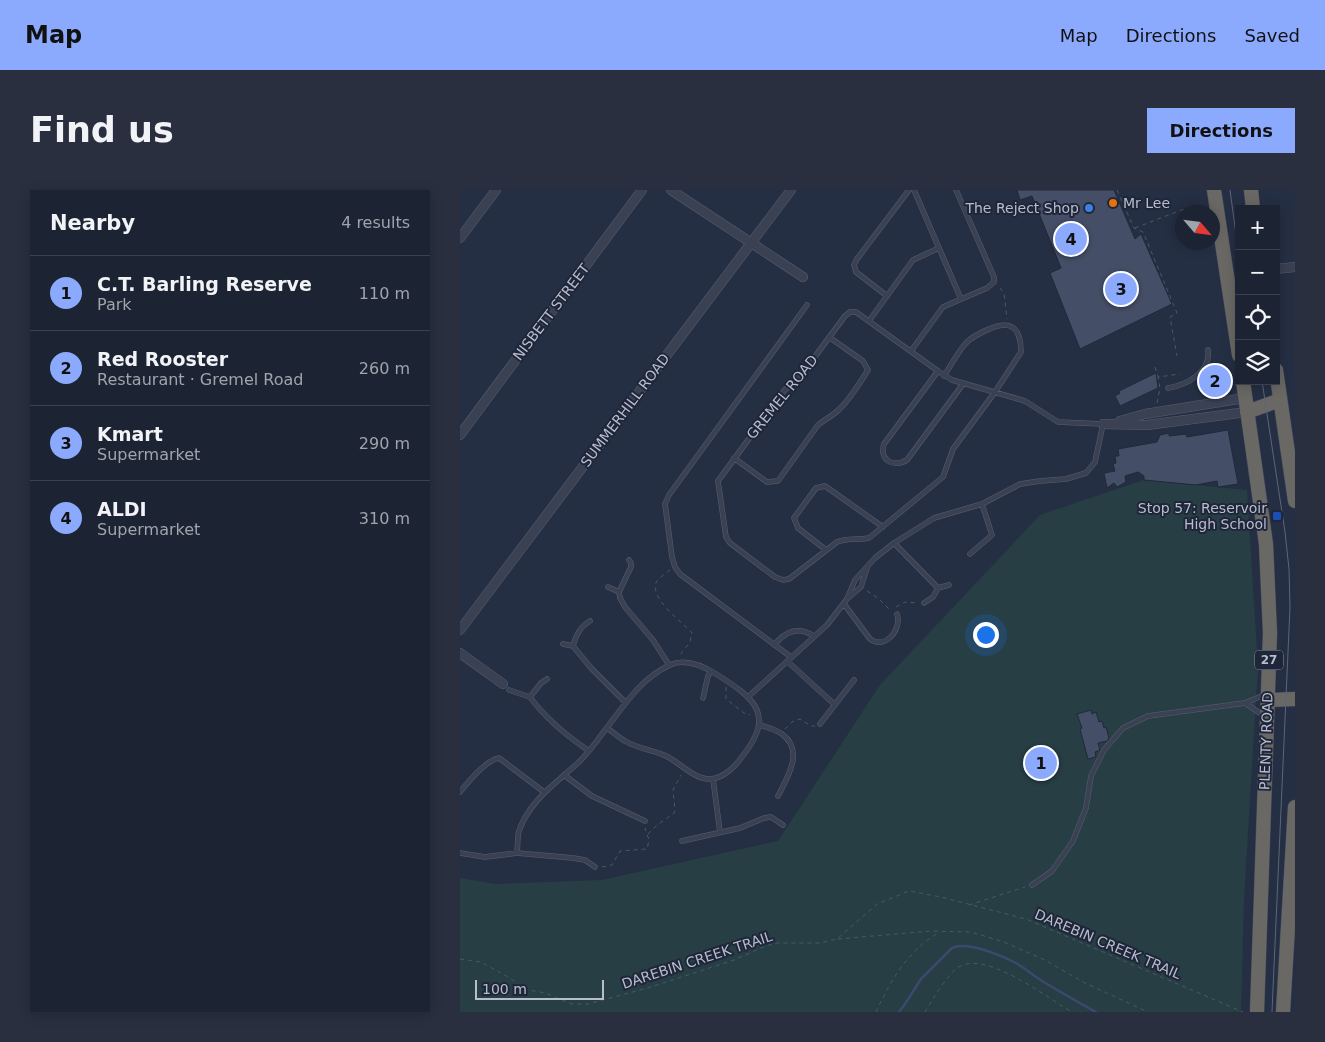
<!DOCTYPE html>
<meta charset="utf-8">
<style>
:root{--surface:#1c2333;--page:#292f3f;--text:#f1f3f6;--muted:#a0a4ac;--line:#3a404e;--accent:#8caafd}
body{margin:0;font-family:"DejaVu Sans",sans-serif;background:var(--page);color:var(--text)}
.controls{position:absolute;right:15px;top:15px;display:grid;overflow:hidden;border-radius:0px;box-shadow:0 2px 12px #0003}
.controls button{width:45px;height:45px;display:grid;place-items:center;padding:0;border:0;border-bottom:1px solid var(--line);background:var(--surface);color:var(--text);font:25px sans-serif}
.compass{position:absolute;left:715px;top:15px;width:45px;height:45px;border-radius:50%;background:var(--surface);box-shadow:0 2px 12px #0003;rotate:118deg}
.scale{position:absolute;left:15px;bottom:12px;width:129px;box-sizing:border-box;padding-left:5px;border:2px solid #b7bdcd;border-top:0;font-size:14px;line-height:18px;white-space:nowrap;color:#b7bdcd;-webkit-text-stroke:4px #1f2639;paint-order:stroke}
.you{position:absolute;left:525px;top:444px;width:18px;height:18px;margin:-12px;border:4px solid #fff;border-radius:50%;background:#1a73e8;box-shadow:0 0 0 8px #1a73e833}
.badge{display:grid;place-items:center;width:32px;height:32px;border-radius:50%;background:var(--accent);color:#111;font-size:16px;font-weight:700}
.pin{position:absolute;translate:-50% -50%;border:2px solid #fff;box-shadow:0 1px 5px #0006}
.list{margin:0;padding:0;list-style:none}
h2{display:flex;justify-content:space-between;align-items:center;height:65px;margin:0;padding:0 20px;font-size:21px}
h2 small{font-size:16px;font-weight:400;color:var(--muted)}
.list li{display:grid;grid-template-columns:32px 1fr auto;gap:15px;align-items:center;box-sizing:border-box;height:75px;padding:0 20px;border-top:1px solid var(--line)}
.list b{display:block;font-size:19px;white-space:nowrap}
.list p{margin:0;font-size:16px;white-space:nowrap;color:var(--muted)}
.list em{font-size:16px;font-style:normal;color:var(--muted)}
.icon{flex:none;width:28px;height:28px;fill:none;stroke:currentColor;stroke-width:2;stroke-linecap:round;stroke-linejoin:round}
.map{position:relative;flex:none;width:835px;height:822px;overflow:hidden;border-radius:0px}
header{display:flex;align-items:center;gap:30px;box-sizing:border-box;height:70px;padding:0 25px;background:var(--accent);color:#111}
header strong{font-size:24px}
nav{display:flex;gap:28px;margin-inline-start:auto;font-size:18px}
.intro{display:flex;align-items:center;justify-content:space-between;box-sizing:border-box;height:120px;padding:0 30px}
h1{margin:0;font-size:35px}
.button{padding:12px 22px;border-radius:0px;background:var(--accent);color:#111;font-size:18px;font-weight:700}
main{display:flex;gap:30px;padding:0 30px}
aside{flex:1;background:var(--surface);border-radius:0px;box-shadow:0 2px 12px #0003}
.map>svg:first-child{display:block}
</style>
<header>
<strong>Map</strong>
<nav><a>Map</a><a>Directions</a><a>Saved</a></nav>
</header>
<div class="intro"><h1>Find us</h1><a class="button">Directions</a></div>
<main>
<aside>
<h2>Nearby<small>4 results</small></h2>
<ul class="list">
<li><span class="badge">1</span><div><b>C.T. Barling Reserve</b><p>Park</p></div><em>110 m</em></li>
<li><span class="badge">2</span><div><b>Red Rooster</b><p>Restaurant · Gremel Road</p></div><em>260 m</em></li>
<li><span class="badge">3</span><div><b>Kmart</b><p>Supermarket</p></div><em>290 m</em></li>
<li><span class="badge">4</span><div><b>ALDI</b><p>Supermarket</p></div><em>310 m</em></li>
</ul>
</aside>
<div class="map">
<svg width="835" height="822" viewBox="0 0 835 822">
<rect width="100%" height="100%" fill="#252f44"/>
<path fill="#273e45" d="M684,290L787,300L798,477L784,708L781,822H0V688L35,694L142,690L318,651L420,495L580,325Z"/>
<g fill="none" stroke-linecap="round" stroke-linejoin="round">
<path stroke="#3a4a6d" stroke-width="2.5" d="M439,822L445,814L461,789L492,758C507,751 540,765 554,772C562,776 569,782 576,787C596,800 616,811 636,822"/>
</g>
<path fill="#444e66" stroke="#21283b" d="M557,0H654L675,49L681,44L712,114L620,159L590,83L601,78L572,6L560,10Z
M750,175L764,185L757,196L742,186Z
M696,183L698,198L660,216L655,206L660,203L659,201Z
M768,240L778,294L758,297L757,291L736,295L684,290V286L678,282L665,286L666,292L657,297L654,293L647,298L644,283L655,281L653,274L656,273L655,266H659L658,259L697,252L700,245L709,243V246L726,244L727,247Z
M631,520L632,524L636,522L639,532L642,531L644,538L646,537L649,548L647,551L638,553L640,560L635,562L636,567L628,569L620,539L622,538L617,524Z"/>
<g fill="none" stroke-linecap="round" stroke-linejoin="round">
<defs>
<path id="service" d="M454,0L501,109
M427,106L396,82L394,75L397,69L449,0
M409,131L453,70L479,58
M451,161L483,117L527,98L534,92V87L496,0
M478,181L424,254C419,270 433,278 447,270L503,194
M708,198C727,195 751,182 748,160
M274,268L307,292L318,291L358,235C364,230 370,227 375,223C387,214 400,193 408,180L403,171L369,147
M434,353L478,398
M366,360L338,338L334,328L356,298L365,296L423,337
M510,364L532,345L522,314
M169,370L171,373V377L159,402L160,408L165,417L193,450L209,475
M148,397L159,402
M387,409L395,390L415,368L434,353L474,328L522,314L560,294L580,291L606,289L626,283L635,272L643,234L598,232L565,211L492,190L478,181L396,122H390L385,126L348,176L324,201L258,291L266,347L270,353L315,387L323,390L329,389L377,352C387,348 398,350 409,348L483,287L493,259L535,202L561,162C561,154 560,142 552,137C542,130 514,145 506,153C498,162 491,175 484,186
M464,413L473,407L478,398L489,395
M384,414L410,449C425,460 442,440 437,424
M103,454L113,456C116,445 120,437 130,431
M314,455C326,441 338,436 354,446
M113,456L131,478L165,512
M331,467L220,384L215,377L212,367L205,314L209,305L347,115
M327,471L374,514
M49,500L70,507L81,493L87,489
M289,506L367,435L387,409L401,397L407,378
M70,507C85,528 107,546 129,561
M243,508L248,486L251,481
M785,513L804,526
M360,534L394,490
M300,535C307,537 316,540 322,544C345,561 327,588 318,606
M104,585L132,606L185,631
M253,589L260,642
M0,602C8,592 26,570 39,568L84,602
M222,651L280,638L304,628L311,627L323,635
M0,663L25,667L57,663L113,668L125,670L135,677
M57,663C58,656 57,647 59,641C69,611 96,593 118,573C127,564 135,554 142,544C162,519 179,489 210,475C225,468 243,476 256,484C296,509 316,525 281,568C275,577 263,588 251,589C235,590 221,574 208,567C194,560 178,559 165,551C159,548 153,542 147,538
M572,695L592,681L613,651L626,618L631,586L644,560L663,538L688,526L785,513L804,505"/>
<path id="minor" d="M211,0L343,87
M0,48L36,0
M816,79L835,77
M660,231L685,224L785,208
M643,234L687,235L787,222
M0,245L182,0
M0,440L331,0
M0,463L43,494"/>
<path id="trunk" d="M754,0L779,165
M791,0L793,19
M816,180L835,311
M783,191L806,354L810,443L797,822
M787,222L820,210
M808,510L835,509
M823,822L835,617"/>
</defs>
<use href="#service" stroke="#585f71" stroke-width="5.5"/>
<use href="#minor" stroke="#585f71" stroke-width="10"/>
<use href="#trunk" stroke="#42495b" stroke-width="15"/>
<path stroke="#465b61" stroke-width="1" stroke-dasharray="4 4" stroke-linecap="butt" d="M657,0L674,38L683,42L717,123L710,127L717,166
M675,38L724,19
M540,98L544,103L547,129
M695,177L698,187L720,184
M697,213L700,198L698,187
M210,380C206,383 197,389 196,393C190,410 224,433 232,443L230,452L220,465
M407,401L418,408L431,421
M436,417L445,412L458,413
M266,497V509L284,523L290,525
M325,539L332,532L340,529L351,536H355
M188,644L196,636L214,623L215,620L213,600L221,585
M142,677L152,675L160,661L187,659L189,650L185,638
M509,715L565,697
M378,749L471,741L511,742L544,752L585,770L623,792L688,822
M0,769L21,772L50,788L64,799L85,803L112,814H128L191,797L274,770L303,757L316,753H360L377,749L417,714L449,701L481,707L566,729L783,822
M416,822C430,791 449,759 480,742
M465,822C472,810 486,787 497,778C524,758 587,808 612,822"/>
<use href="#service" stroke="#3a4153" stroke-width="4.5"/>
<use href="#minor" stroke="#3a4153" stroke-width="9"/>
<use href="#trunk" stroke="#696865" stroke-width="14"/>
<path stroke="#5c657a" stroke-width="1" d="M770,0L779,67
M802,191L825,342L829,379L830,417L812,822"/>
</g>
<circle fill="#e8710a" stroke="#1f2639" stroke-width="2" cx="653" cy="13" r="5"/>
<circle fill="#3f7fe0" stroke="#1f2639" stroke-width="2" cx="629" cy="18" r="5"/>
<rect fill="#1a4fb4" stroke="#1f2639" stroke-width="2" x="812" y="321" width="10" height="10" rx="2.5"/>
<g text-anchor="middle" stroke-width="4" stroke-linejoin="round" paint-order="stroke">
<rect fill="#1f2639" stroke="#8990a1" stroke-width="1" x="795" y="460.5" width="28" height="19" rx="4"/>
<g font-size="12" font-weight="bold" fill="#b7bdcd">
<text x="809" y="474">27</text>
</g>
<g font-size="14" fill="#b7bdcd" stroke="#1f2639" text-anchor="end">
<text x="663" y="18" text-anchor="start">Mr Lee</text>
<text x="619" y="23">The Reject Shop</text>
<text x="807" y="323">Stop 57: Reservoir<tspan x="807" dy="16">High School</tspan></text>
</g>
<g font-size="14" fill="#b7bdcd" stroke="#1f2639">
<text transform="translate(91 122) rotate(-53)" y="5">NISBETT STREET</text>
<text transform="translate(322 207) rotate(-51)" y="5">GREMEL ROAD</text>
<text transform="translate(165 220) rotate(-53)" y="5">SUMMERHILL ROAD</text>
<text transform="translate(806 551) rotate(-88)" y="5">PLENTY ROAD</text>
<text transform="translate(648 754) rotate(23)" y="5">DAREBIN CREEK TRAIL</text>
<text transform="translate(237 770) rotate(-18)" y="5">DAREBIN CREEK TRAIL</text>
</g>
</g>
</svg>
<div class="controls">
<button>+</button>
<button>−</button>
<button><svg class="icon" aria-label="locate" viewBox="0 0 24 24"><circle cx="12" cy="12" r="6"/><path d="M12 2v4M12 18v4M2 12h4M18 12h4"/></svg></button>
<button><svg class="icon" aria-label="layers" viewBox="0 0 24 24"><path d="M12 4l9 5-9 5-9-5zM3 14l9 5 9-5"/></svg></button>
</div>
<svg class="compass" viewBox="-18 -18 36 36"><path d="M0-13l5 13h-10z" fill="#e53935"/><path d="M0 13l5-13h-10z" fill="#a0a4ac"/></svg>
<div class="scale">100 m</div>
<div class="you"></div>
<div class="pin badge" style="left:581px;top:573px">1</div>
<div class="pin badge" style="left:755px;top:191px">2</div>
<div class="pin badge" style="left:661px;top:99px">3</div>
<div class="pin badge" style="left:611px;top:49px">4</div>
</div>
</main>
